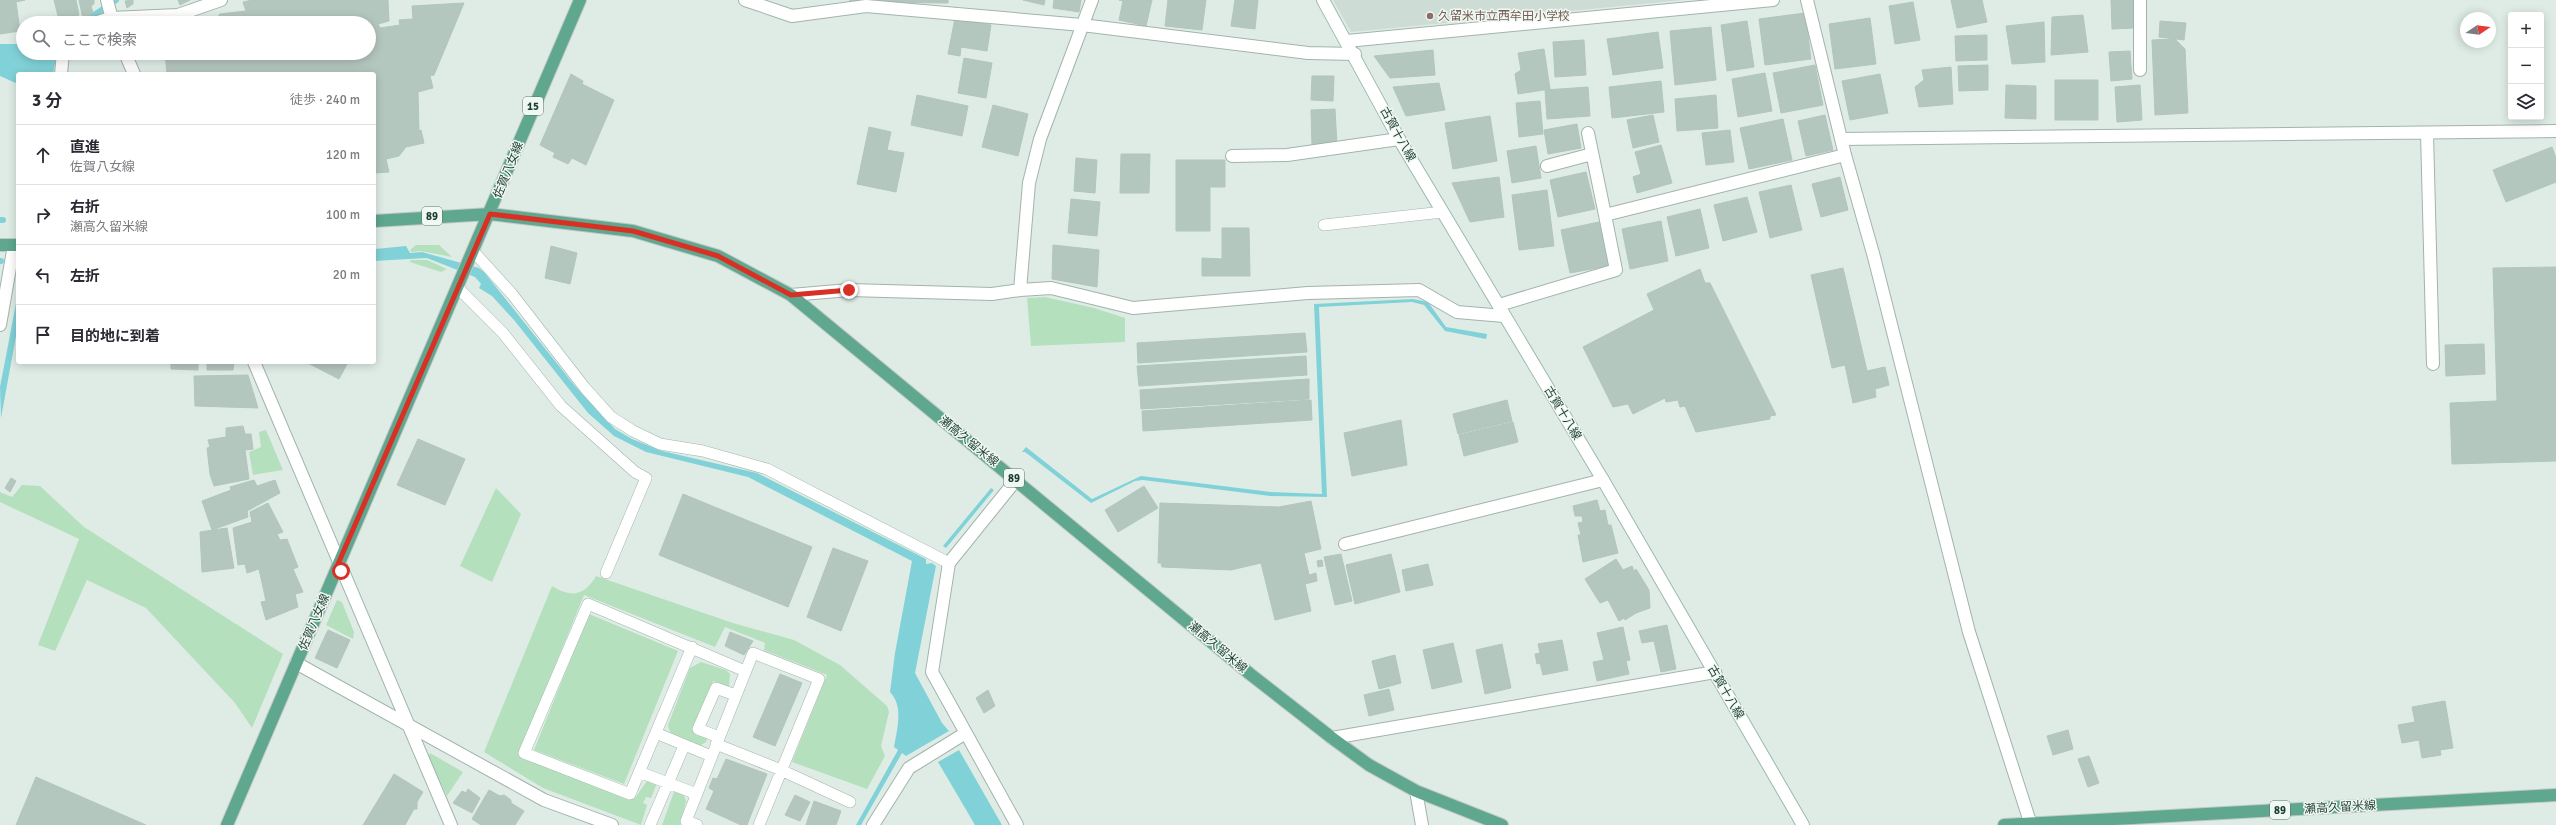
<!DOCTYPE html>
<html lang="ja">
<meta charset="utf-8">
<style>
:root{--surface:#fff;--page:#f2f2f3;--text:#2b2b33;--muted:#7c7c81;--line:#e1e1e2}
body{margin:0;font-family:Signika,"Noto Sans JP",sans-serif;background:var(--page);color:var(--text)}
.controls{position:absolute;right:12px;top:12px;display:grid;overflow:hidden;border-radius:4px;box-shadow:0 2px 10px #0003}
.controls button{width:36px;height:36px;display:grid;place-items:center;padding:0;border:0;border-bottom:1px solid var(--line);background:var(--surface);color:var(--text);font:20px sans-serif}
.compass{position:absolute;left:2460px;top:12px;width:36px;height:36px;border-radius:50%;background:var(--surface);box-shadow:0 2px 10px #0003;rotate:77deg}
.stop{position:absolute;width:12px;height:12px;margin:-9px;border:3px solid #d93025;border-radius:50%;background:#fff}
.stop.end{background:#d93025;border-color:#fff;box-shadow:0 1px 4px #0008}
.list{margin:0;padding:0;list-style:none}
h2{display:flex;justify-content:space-between;align-items:center;height:52px;margin:0;padding:0 16px;font-size:17px}
h2 small{font-size:13px;font-weight:400;color:var(--muted)}
.list li{display:grid;grid-template-columns:26px 1fr auto;gap:12px;align-items:center;box-sizing:border-box;height:60px;padding:0 16px;border-top:1px solid var(--line)}
.list b{display:block;font-size:15px;white-space:nowrap}
.list p{margin:0;font-size:13px;white-space:nowrap;color:var(--muted)}
.list em{font-size:13px;font-style:normal;color:var(--muted)}
.icon{flex:none;width:22px;height:22px;fill:none;stroke:currentColor;stroke-width:2;stroke-linecap:round;stroke-linejoin:round}
.map{position:relative;flex:none;width:2556px;height:825px;overflow:hidden}
.search{position:absolute;background:var(--surface);box-shadow:0 2px 10px #0003;left:16px;top:16px;width:360px;height:44px;display:flex;align-items:center;gap:10px;box-sizing:border-box;padding:0 14px;border-radius:22px;color:var(--muted);font-size:15px}
.panel{position:absolute;background:var(--surface);box-shadow:0 2px 10px #0003;left:16px;top:72px;width:360px;height:292px;border-radius:4px}
.map>svg:first-child{display:block}
</style>
<div class="map">
<svg width="2556" height="825" viewBox="0 0 2556 825">
<rect width="100%" height="100%" fill="#dfece5"/>
<path fill="#cddcd4" d="M1333,0H1684L1351,32Z"/>
<path fill="#b5e0bd" d="M416,245H439L452,257L421,251L411,252L410,250Z
M411,260H427L447,269L441,272L410,262Z
M1045,297L1094,308L1125,318V342L1031,346L1027,298Z
M266,430L283,470L253,475L249,452L261,447L259,432Z
M22,485L40,486L84,527L283,654L252,728L235,703L146,608L87,580L55,651L38,645L79,539L0,502V492L12,497Z
M496,488L521,514L492,582L460,566Z
M596,576L733,623L794,640L840,665L887,706L889,712L881,746L885,756L867,789L792,762L827,675L764,650L765,643L725,627L715,647L584,595L518,756L629,800L635,798L647,781L657,783L651,798L646,797L643,803L647,805L641,825L543,788L484,752L552,586C572,598 584,596 596,576Z
M337,600L342,602L354,632L353,639L326,625Z
M589,614L678,651L624,784L534,750Z
M701,662L726,670L730,674L729,687L713,681L692,730L708,737L706,742L698,747C685,742 670,740 668,725L690,668Z
M430,753L463,772L447,796L428,757Z
M678,791L683,793L686,801L680,825H662L674,792Z"/>
<path fill="#81d2d8" d="M0,44H23V53H57L53,74H18V84L0,76Z
M406,246L410,253L422,252L479,268L484,272L575,386L615,429L632,439L662,451L757,473L926,559V564L932,563L936,566L915,673L942,723L949,731L906,756L902,753L861,825H856L898,750L894,747C897,728 904,707 890,692L895,653L912,561L748,477L646,452L614,436L588,413L514,320L492,296L479,288L481,284L475,277L427,258L374,261L375,249Z
M18,293V325L1,418L0,387Z
M1413,299L1428,302L1446,327L1487,334L1486,339L1445,331L1424,305L1412,302L1319,307L1327,497L1270,496L1143,480L1135,481L1091,503L1025,452H1022L1026,447L1092,499L1141,476L1271,492L1322,494L1314,304Z
M991,488L994,490L946,548L943,546Z
M959,750L1002,825H975L938,762Z"/>
<g fill="none" stroke-linecap="round" stroke-linejoin="round">
<path stroke="#81d2d8" stroke-width="6" d="M83,23L116,0
M0,220H3
M0,261H1"/>
</g>
<path fill="#b4c7be" stroke="#b1c6bc" d="M0,0H25L16,2L20,31L0,34Z
M54,0H76L79,15L59,20Z
M79,0H94V4L91,6L93,13L83,19Z
M133,0V4L127,8L125,1Z
M178,0H190L180,5Z
M252,0H388L389,21L378,24L380,28L400,25L399,20L413,19L412,6L464,3L434,75L430,76L433,88L418,92L419,131L421,130L424,143L406,147L399,156L386,159L389,172L374,173V74H167L165,53H369V23H213L220,14L246,11L243,2Z
M849,0H948V3L852,2Z
M1023,0H1045L1044,5Z
M1054,0H1081L1079,12L1053,8Z
M1119,0H1152L1146,26L1119,20L1123,1Z
M1168,0H1206L1202,30L1165,26Z
M1235,0H1258L1255,29L1231,26Z
M1951,0H1982L1987,22L1957,28Z
M2111,0H2133L2134,28L2112,29Z
M1913,2L1920,40L1895,44L1889,6Z
M1805,13L1811,59L1765,65L1759,19Z
M2083,15L2088,52L2051,55L2052,17Z
M955,18L991,25L987,51L961,47L960,56L948,54Z
M1870,18L1876,64L1835,69L1829,24Z
M208,19L210,23H198L197,21Z
M1747,21L1754,67L1727,71L1721,25Z
M2160,21L2186,23L2184,40L2159,37Z
M2044,22L2045,62L2012,64L2006,26Z
M1711,27L1716,80L1675,85L1670,31Z
M1658,32L1663,68L1613,75L1607,39Z
M1987,35V60L1956,61L1955,36Z
M2175,39L2185,49L2188,113L2155,115L2152,40Z
M1584,40L1586,75L1555,77L1553,42Z
M1544,49L1550,89L1518,94L1515,74L1521,70L1518,53Z
M1433,50L1435,75L1390,78L1374,56Z
M2130,51L2132,79L2111,81L2109,52Z
M964,58L992,63L986,98L958,93Z
M1815,65L1823,105L1781,113L1773,73Z
M1988,65V90L1959,91L1958,66Z
M1951,67L1953,104L1919,107L1915,87L1924,80L1922,70Z
M1765,73L1772,111L1738,117L1732,79Z
M571,74L583,81L582,84L614,100L586,165L572,158L568,164L553,157L555,153L540,145Z
M1880,74L1888,113L1850,120L1842,81Z
M1312,76H1334L1333,101L1311,100Z
M2055,80H2098V120H2055Z
M1661,81L1664,112L1612,118L1609,87Z
M1439,83L1445,110L1406,116L1393,87Z
M2006,85L2036,86V119L2005,118Z
M2140,85L2142,120L2117,122L2115,87Z
M1588,87L1590,116L1547,119L1545,90Z
M917,95L968,106L962,136L911,125Z
M1716,95L1718,128L1677,131L1675,99Z
M1540,101L1543,134L1519,137L1516,103Z
M993,105L1028,114L1018,156L982,147Z
M1335,109L1337,145L1312,146L1311,110Z
M1653,115L1659,142L1633,148L1627,120Z
M1825,115L1833,150L1806,156L1798,121Z
M1490,116L1497,161L1453,169L1445,123Z
M1783,119L1792,160L1749,169L1740,128Z
M1577,124L1581,148L1548,154L1544,130Z
M869,127L891,132L887,150L904,153L896,192L857,184Z
M1730,130L1734,162L1706,165L1702,133Z
M1661,145L1672,183L1637,193L1633,177L1641,174L1635,152Z
M1536,146L1541,178L1512,183L1507,151Z
M2552,147L2556,158V182L2506,202L2493,170Z
M1121,154H1150L1149,193H1120Z
M1076,158L1097,160L1095,193L1074,191Z
M1176,160H1225V187H1210V231H1176Z
M1586,172L1595,209L1558,217L1550,180Z
M1499,177L1504,217L1470,222L1452,183Z
M1840,177L1848,210L1821,217L1812,184Z
M1791,185L1802,230L1770,238L1759,192Z
M1547,190L1554,246L1519,250L1512,195Z
M1747,197L1757,232L1723,241L1714,205Z
M1071,199L1100,202L1097,236L1068,233Z
M1700,209L1709,248L1676,256L1667,217Z
M1661,221L1668,261L1630,269L1622,229Z
M1599,222L1608,266L1570,273L1561,230Z
M1222,228H1249L1250,276H1202V258L1222,259Z
M1053,245L1099,250L1097,287L1052,279Z
M551,246L577,253L570,284L545,278Z
M2556,267V461L2452,464L2450,403L2497,401L2493,268Z
M1843,268L1867,371L1885,367L1889,385L1875,389L1876,397L1853,403L1845,365L1832,368L1811,275Z
M1700,269L1705,283H1710L1776,415L1770,416V419L1696,432L1685,406L1680,407L1678,400L1666,402L1665,398L1633,414L1628,404L1613,407L1583,347L1654,310L1647,294Z
M1305,333L1307,352L1138,363L1137,343Z
M2484,344L2485,374L2446,376L2445,345Z
M1306,356L1307,375L1139,386L1137,366Z
M306,362H348L339,379Z
M171,363H198V370L171,369Z
M207,363H234L233,370H207Z
M248,375L258,408L195,406L194,376Z
M1309,379V399L1141,409L1140,390Z
M1311,400L1312,420L1143,431L1142,411Z
M1507,400L1512,421L1458,434L1453,414Z
M1401,420L1407,465L1352,476L1344,433Z
M1513,422L1518,442L1464,456L1459,435Z
M243,426L245,434H251L253,449L245,450L249,479L214,486L210,474L207,448L210,447L208,440L226,437V428Z
M418,439L465,459L445,505L397,485Z
M11,478L16,481L10,492L5,488Z
M254,480L257,486L275,480L280,493L247,511L248,517L212,530L202,501L231,490L230,487Z
M1144,486L1158,508L1118,532L1105,510Z
M683,494L812,547L788,607L659,555Z
M1597,500L1600,511L1605,510L1608,525H1611L1618,553L1583,562L1578,535H1581L1578,523L1583,522L1582,516H1575L1573,506Z
M1311,501L1321,549L1304,553L1309,575L1316,573L1317,581L1305,584L1311,611L1275,620L1261,563L1231,570L1162,567L1161,563H1158L1160,503L1279,507Z
M268,503L283,532L277,534L280,540L287,539L298,567L293,569L303,592L295,594L298,607L266,620L261,602L266,601L259,569L247,573L245,564L238,565L233,528L252,522L250,512Z
M227,528L234,568L202,572L200,532Z
M833,548L868,561L841,631L807,617Z
M1341,554L1352,601L1335,605L1324,557Z
M1391,554L1400,592L1355,604L1346,565Z
M1616,559L1623,570L1632,566L1634,571L1636,569L1649,590L1650,608L1636,613L1625,620L1624,618L1619,621L1608,600L1600,603L1585,579Z
M1322,560L1323,566L1318,567L1317,561Z
M1428,564L1433,585L1406,591L1402,570Z
M1667,625L1676,669L1661,672L1654,641L1642,643L1639,631Z
M1623,627L1630,660L1626,661L1629,674L1597,681L1593,662L1604,660L1597,633Z
M328,630L350,640L337,668L315,658Z
M730,632L753,641L744,655L725,646Z
M1562,640L1568,670L1543,675L1540,663L1537,664L1535,654L1540,653L1538,644Z
M1453,643L1462,682L1432,689L1423,650Z
M1502,644L1511,688L1485,694L1476,650Z
M1395,655L1401,683L1379,689L1372,661Z
M780,674L802,683L775,746L753,737Z
M1389,689L1394,710L1369,716L1364,695Z
M988,690L995,706L984,713L976,698Z
M2445,701L2453,748L2440,750L2441,755L2422,758L2419,740L2402,743L2398,725L2415,722L2412,707Z
M2068,730L2073,749L2053,755L2047,736Z
M2089,756L2099,783L2088,787L2078,759Z
M726,759L767,774L747,825H741L706,809L714,791L709,788L713,778L717,779Z
M394,774L423,792L417,802V809H414L405,825H363Z
M36,777L146,825H16Z
M468,789L480,798L472,813L453,803L462,791L466,793Z
M489,790L500,796L504,795L511,800V803L524,811L515,825H481L472,819Z
M795,795L810,802L800,821L785,815Z
M814,801L841,811L836,825H806Z"/>
<g fill="none" stroke-linecap="round" stroke-linejoin="round">
<defs>
<path id="lane" d="M1324,225L1443,212
M473,251L512,294L585,388L611,417L633,431L660,444L703,451L767,469L949,563
M457,287L503,333L561,406L635,472L646,478L606,573
M692,647L630,794L524,753L588,604L745,671
M656,733L711,756
M719,737L698,729L716,688L735,695
M716,744L781,770L850,802
M639,772L697,794
M650,825L684,746
M697,825L686,821L753,653L819,679L759,825"/>
<path id="street" d="M107,0L113,23
M745,0L792,16L866,6L1082,25L1308,53L1355,54
M1807,0L1845,155L1874,257L1969,632L2031,825
M94,23L111,18L178,15L221,0
M1347,41L1773,0
M125,53L134,74
M2140,70V0
M61,74L63,53
M1588,133L1605,215
M2427,133L2433,364
M1841,139L2556,131
M1232,156L1287,155L1399,139
M1547,166L1592,154
M1020,290L1029,183L1040,139L1092,0
M791,295L849,290L992,294L1020,290L1051,288L1133,308L1308,293L1419,290L1457,312L1504,316
M1499,305L1616,270L1605,215L1845,155
M0,325L14,245
M254,362L451,825
M1016,480L949,563L932,672L1017,825
M1345,544L1603,480
M296,663L544,800L612,825
M1332,738L1715,672
M1416,791L1422,825
M873,825L909,768L964,734"/>
<path id="secondary" d="M1323,0L1399,139L1603,480L1803,825"/>
<path id="primary" d="M374,221L490,214L633,231L718,256L791,295L1250,674L1332,738L1369,765L1416,791L1502,825
M0,245H18
M227,825L580,0
M2004,825L2556,795"/>
</defs>
<use href="#lane" stroke="#a1b4ac" stroke-width="12"/>
<use href="#street" stroke="#a1b4ac" stroke-width="14"/>
<use href="#secondary" stroke="#9cb9ac" stroke-width="14"/>
<use href="#primary" stroke="#c0c9c6" stroke-width="14"/>
<use href="#lane" stroke="#fff" stroke-width="11"/>
<use href="#street" stroke="#fff" stroke-width="12"/>
<use href="#secondary" stroke="#fff" stroke-width="12"/>
<use href="#primary" stroke="#5fa78e" stroke-width="12"/>
</g>
<g fill="none" stroke-linecap="round" stroke-linejoin="round">
<path stroke="#d93025" stroke-width="5" d="M341,571L338,564L490,214L633,231L718,256L791,295L849,290"/>
</g>
<circle fill="#8d6e63" stroke="#f0f8f3" stroke-width="1.5" cx="1430" cy="16" r="4"/>
<g text-anchor="middle" stroke-width="3" stroke-linejoin="round" paint-order="stroke">
<g fill="#f0f8f3" stroke="#5d766d" stroke-width="1">
<rect x="523" y="97" width="20" height="18" rx="3"/>
<rect x="422" y="207" width="20" height="18" rx="3"/>
<rect x="1004" y="469" width="20" height="18" rx="3"/>
<rect x="2270" y="801" width="20" height="18" rx="3"/>
</g>
<g font-size="11" font-weight="bold" fill="#1e3e33">
<text x="533" y="110">15</text>
<text x="432" y="220">89</text>
<text x="1014" y="482">89</text>
<text x="2280" y="814">89</text>
</g>
<g font-size="12" fill="#785e54" stroke="#f0f8f3" text-anchor="start">
<text x="1438" y="20">久留米市立西牟田小学校</text>
</g>
<g font-size="12" fill="#1e3e33" stroke="#f0f8f3">
<text transform="translate(1398 134) rotate(61)" y="4">古賀十八線</text>
<text transform="translate(508 170) rotate(-68)" y="4">佐賀八女線</text>
<text transform="translate(1563 413) rotate(59)" y="4">古賀十八線</text>
<text transform="translate(969 441) rotate(39)" y="4">瀬高久留米線</text>
<text transform="translate(314 622) rotate(-67)" y="4">佐賀八女線</text>
<text transform="translate(1218 647) rotate(40)" y="4">瀬高久留米線</text>
<text transform="translate(1726 692) rotate(60)" y="4">古賀十八線</text>
<text transform="translate(2340 807) rotate(-3)" y="4">瀬高久留米線</text>
</g>
</g>
</svg>
<div class="controls">
<button>+</button>
<button>−</button>
<button><svg class="icon" aria-label="layers" viewBox="0 0 24 24"><path d="M12 4l9 5-9 5-9-5zM3 14l9 5 9-5"/></svg></button>
</div>
<svg class="compass" viewBox="-18 -18 36 36"><path d="M0-13l5 13h-10z" fill="#e53935"/><path d="M0 13l5-13h-10z" fill="#7c7c81"/></svg>
<div class="stop" style="left:341px;top:571px"></div>
<div class="stop end" style="left:849px;top:290px"></div>
<div class="search"><svg class="icon" aria-label="search" viewBox="0 0 24 24"><circle cx="10" cy="10" r="6"/><path d="M15 15l6 6"/></svg>ここで検索</div>
<section class="panel">
<h2>3 分<small>徒歩 · 240 m</small></h2>
<ul class="list">
<li><svg class="icon" aria-label="ahead" viewBox="0 0 24 24"><path d="M12 20V5M6 11l6-6 6 6"/></svg><div><b>直進</b><p>佐賀八女線</p></div><em>120 m</em></li>
<li><svg class="icon" aria-label="right" viewBox="0 0 24 24"><path d="M7 20v-9h11M14 6l5 5-5 5"/></svg><div><b>右折</b><p>瀬高久留米線</p></div><em>100 m</em></li>
<li><svg class="icon" aria-label="left" viewBox="0 0 24 24"><path d="M17 20v-9H6M10 6l-5 5 5 5"/></svg><div><b>左折</b></div><em>20 m</em></li>
<li><svg class="icon" aria-label="arrive" viewBox="0 0 24 24"><path d="M6 21V4h12l-3 4 3 4H6"/></svg><div><b>目的地に到着</b></div></li>
</ul>
</section>
</div>
